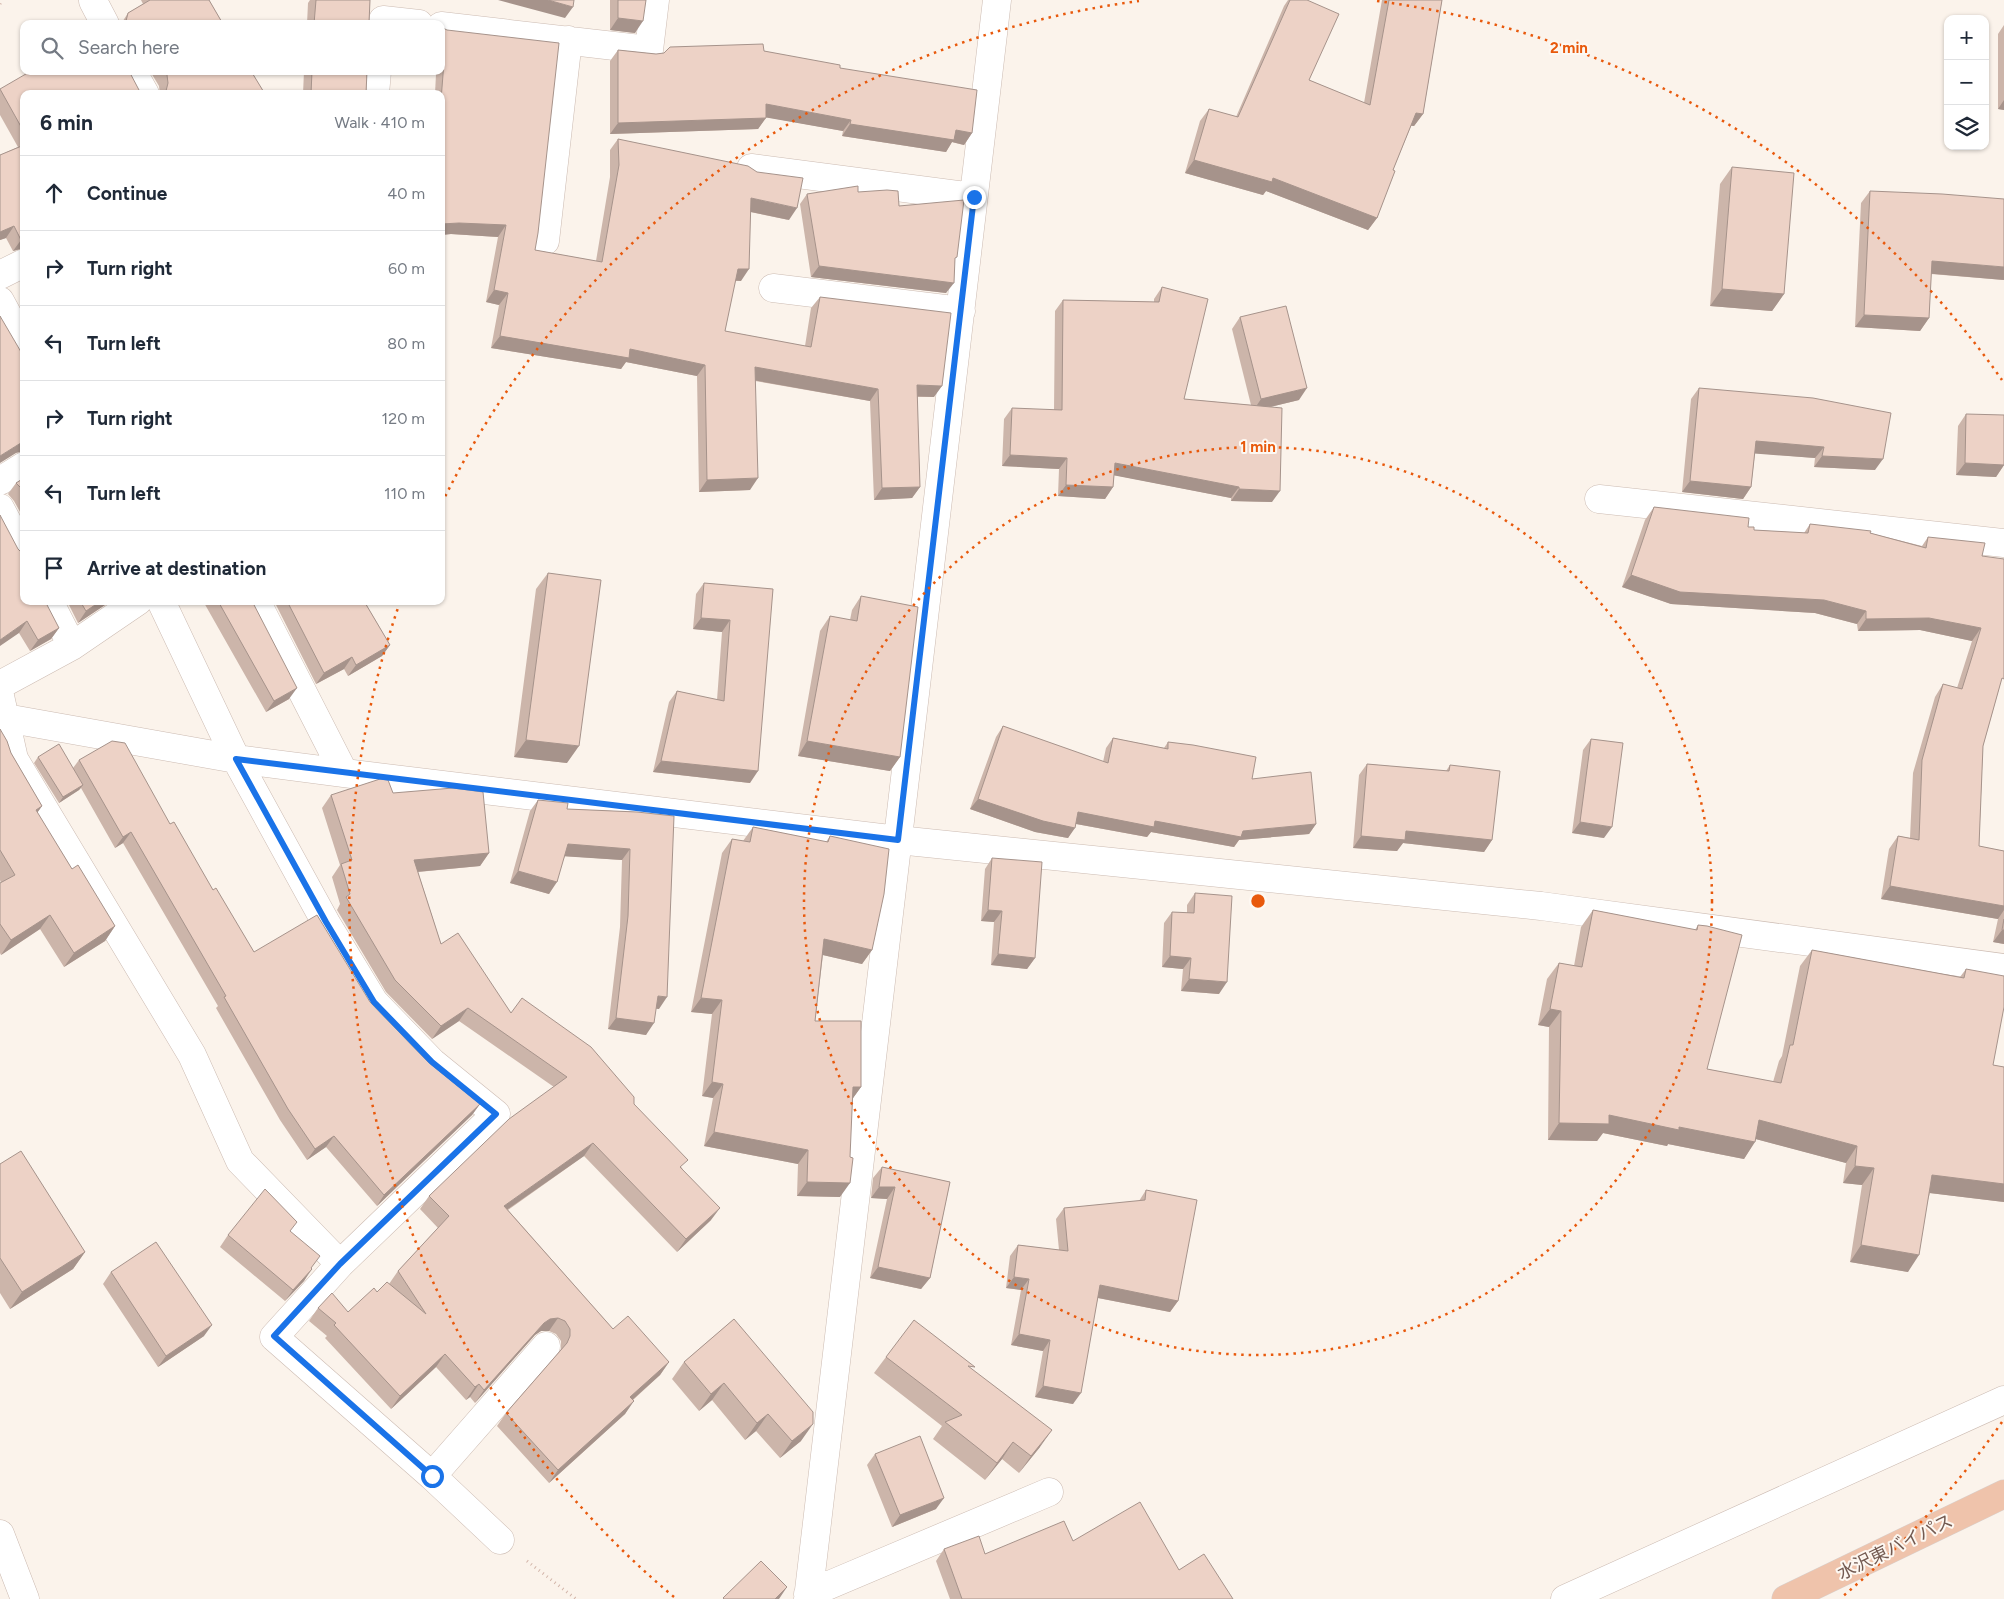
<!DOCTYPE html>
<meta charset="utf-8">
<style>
:root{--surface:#fff;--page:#f2f2f3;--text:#1f2937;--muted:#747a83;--line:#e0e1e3}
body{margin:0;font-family:Figtree,"Noto Sans JP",sans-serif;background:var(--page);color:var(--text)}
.controls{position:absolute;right:15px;top:15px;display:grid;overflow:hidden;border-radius:10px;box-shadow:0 1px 4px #0004}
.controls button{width:45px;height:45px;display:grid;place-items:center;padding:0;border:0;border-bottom:1px solid var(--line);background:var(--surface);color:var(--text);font:25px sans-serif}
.stop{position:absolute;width:15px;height:15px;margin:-11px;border:4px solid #1a73e8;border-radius:50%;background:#fff}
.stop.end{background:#1a73e8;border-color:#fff;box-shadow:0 1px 5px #0008}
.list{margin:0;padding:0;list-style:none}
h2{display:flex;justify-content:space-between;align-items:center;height:65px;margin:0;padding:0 20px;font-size:21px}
h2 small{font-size:16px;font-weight:400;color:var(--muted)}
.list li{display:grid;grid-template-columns:32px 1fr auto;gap:15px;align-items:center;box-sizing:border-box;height:75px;padding:0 20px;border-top:1px solid var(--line)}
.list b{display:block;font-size:19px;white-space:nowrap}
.list em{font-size:16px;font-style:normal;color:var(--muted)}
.icon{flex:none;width:28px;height:28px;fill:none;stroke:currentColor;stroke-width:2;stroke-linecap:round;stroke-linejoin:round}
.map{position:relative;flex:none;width:2004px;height:1599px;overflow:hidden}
.search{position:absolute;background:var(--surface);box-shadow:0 1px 4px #0004;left:20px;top:20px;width:425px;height:55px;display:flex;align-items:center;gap:12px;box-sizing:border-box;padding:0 18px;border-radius:10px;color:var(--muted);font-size:19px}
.panel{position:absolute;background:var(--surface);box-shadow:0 1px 4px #0004;left:20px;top:90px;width:425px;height:515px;border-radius:10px}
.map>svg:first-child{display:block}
</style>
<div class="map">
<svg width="2004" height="1599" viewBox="0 0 2004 1599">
<rect width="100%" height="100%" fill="#fbf3eb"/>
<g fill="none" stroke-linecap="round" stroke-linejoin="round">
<defs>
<path id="minor" d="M93,1L105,24
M383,20L419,24
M441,26L649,50L655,0
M132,71L145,94
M375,94L377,71
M751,168L973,197
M545,241L568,40
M0,275L24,263
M773,288L961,311
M0,301L24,345
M0,481L24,466
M1599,499L2004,543
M0,508L24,553
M49,601L72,646
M161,601L236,759L326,923L374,1002L432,1062L496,1114L340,1264L274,1337L432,1476L500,1540
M256,601L344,773
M0,685L72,646L138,601
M0,696L14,759L192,1055L240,1161L340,1264
M0,717L236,759L344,773L898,840L1541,906L2004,968
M432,1476L546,1346
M0,1534L25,1599
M808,1594L1049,1492
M808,1599L997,0
M1565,1599L2004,1400"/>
<path id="trunk" d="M1786,1599L2004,1494"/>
</defs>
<use href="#minor" stroke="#ccbbb2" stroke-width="29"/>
<use href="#trunk" stroke="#d8d1ce" stroke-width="29"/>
<path stroke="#d2b5a9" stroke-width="3" stroke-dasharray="1 4" stroke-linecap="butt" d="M0,4L2,0
M527,1561L576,1599"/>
<use href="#minor" stroke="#fff" stroke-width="28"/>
<use href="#trunk" stroke="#efc3ab" stroke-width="28"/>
</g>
<path fill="#ccb5aa" d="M141,0H209L223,24H121L128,13L143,4Z
M310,0H370L369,23L380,24H307L308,3Z
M610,0H646L635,33L610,30Z
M1288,0H1307L1309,80L1364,103L1382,0H1442L1423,114L1414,126H1411L1393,170L1377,218L1368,230L1266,191L1263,195L1185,173L1200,121L1209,109L1236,117L1284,6Z
M2004,25V110L1998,109V34Z
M441,27L535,250L596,261L610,177V150L618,139L789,220L750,212L741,281H735L725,331L805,346L811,308L820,297L934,397H917L920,487L912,498L874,500L870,401L755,381L750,490L699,492L697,376L626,362L621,369L491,348L499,305L486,302L498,237L451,234L441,235V94H435L436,74L392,71H441Z
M618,50L656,54L764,51L840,68L972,133L964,145L952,142L946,152L842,136L843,131L766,117L758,129L610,134V61Z
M150,71H251L265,94H160L159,86Z
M304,71H367L366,94H303Z
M0,89L24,94V248L13,251L6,238L0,240V155L18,147L0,115Z
M1732,167L1784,294L1772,311L1710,306L1720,184Z
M1870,191L2004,280L1931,274L1929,318L1920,331L1855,327L1861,203Z
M858,192L899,206L955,261L946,293L811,277L800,204L807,194Z
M1162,287L1184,399L1251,405L1232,329L1240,317L1299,400L1270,407L1272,502L1231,501V498L1114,475L1113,487L1105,499L1058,496L1059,469L1002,466L1004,419L1012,408L1054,410L1055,311L1063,300L1154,302V299Z
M1699,388L1875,470L1814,467L1815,458L1755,453L1751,487L1743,499L1682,492L1691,399Z
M1966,414L2004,465L1996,477L1956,475L1958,426Z
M24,478V519L14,501L8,494L16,483Z
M1654,507L1748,527L1754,530L1804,533L1810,524L1870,533L1922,546L1928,537L1982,556L2000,685L1983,746L1979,846L2004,851V944L1993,942L1998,919L1881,899L1889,849L1898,836L1910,838L1913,773L1935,697L1943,684L1957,688L1972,641L1920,630L1858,631L1857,624L1815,613L1671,604L1622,587L1645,520Z
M548,573L567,763L514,757L536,589Z
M704,583L773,589L750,783L653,772L669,702L677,691L717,700L722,632L693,629L696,594Z
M861,596L900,757L890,771L798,756L820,631L830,616L850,620L852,610Z
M24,601L59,628L51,639L30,651L19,633Z
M67,601H111L78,623Z
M203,601H252L289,699L266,712Z
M274,601H364L390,645L382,656L348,676L344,669L316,684Z
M1003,726L1103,762L1106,748L1113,738L1164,748L1168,742L1252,779L1316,824L1309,834L1239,840L1234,847L1151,832L1147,837L1076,824L1068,838L1035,832L970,809L996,737Z
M0,729L11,753L42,806L37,813L72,869L115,926L105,941L64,967L40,929L1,955L0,953V883H1L0,880Z
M1591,739L1604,838L1572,833L1583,750Z
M38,757L73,768L79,760L170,824L213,890L254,952L370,1002L428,1062L480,1104L472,1115L377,1206L326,1147L307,1160L280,1120L216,1008L218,1006L123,843L115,848L81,788L79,790L59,803L34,763Z
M1367,764L1446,771L1450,765L1492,840L1484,852L1403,843L1397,851L1353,848L1359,775Z
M393,793L489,853L480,866L418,872L441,944L511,1013L634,1104L682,1168L711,1220L677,1252L584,1156L508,1210L613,1329L669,1362L660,1375L633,1400L625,1414L549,1483L497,1426L506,1413L560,1351L561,1349V1341L556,1334L549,1331H541L535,1335L475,1403L470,1397L466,1400L436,1367L391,1409L325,1338L327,1336L309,1321L318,1308L348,1312L377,1292L389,1284L398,1271L438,1228L420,1209L429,1196L554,1087L459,1021L432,1039L386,992L337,910L340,904L332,877L340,865L322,808L331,795Z
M538,800L567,809L637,812L659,1009L656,1008L646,1035L608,1029L620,927L622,860L565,856L549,894L510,883L530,811Z
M753,827L826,842L830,836L872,950L862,964L823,955L815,1021L861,1087L852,1099L840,1197L797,1196L798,1164L704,1146L713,1098L702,1096L712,1014L691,1012L722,853L732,839L743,841Z
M992,858L1035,958L1027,969L991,965L994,922L981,921L985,869Z
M1195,893L1219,994L1181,991L1183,969L1162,967L1164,923L1172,912L1187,913V905Z
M1593,910L1695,930L1698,925L1707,1069L1773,1082L1779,1061L1782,1056L1800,966L1812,950L1960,977L1966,969L1993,1065L2004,1067V1202L1930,1193L1908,1272L1850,1262L1862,1185L1843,1183L1846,1163L1756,1139L1744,1159L1668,1144L1667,1146L1603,1133L1597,1141L1548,1140L1549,1027L1538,1025L1547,979L1559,963L1574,966L1581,927Z
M0,1164L85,1252L73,1269L10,1309L0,1293Z
M882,1167L950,1182L930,1278L921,1289L870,1278L887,1199L871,1198L873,1178Z
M1146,1190L1178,1301L1170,1312L1098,1298L1073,1404L1035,1397L1043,1351L1011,1345L1021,1290L1006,1288L1010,1256L1018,1245L1059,1250L1056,1219L1064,1208L1139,1201Z
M290,1231L311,1268L304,1281L285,1301L220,1247L228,1235Z
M111,1272L204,1336L158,1367L103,1284Z
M734,1319L801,1441L780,1458L756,1431L745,1440L712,1400L699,1411L672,1379L684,1362Z
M886,1357L973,1370L1040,1447L1019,1473L1002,1459L985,1480L933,1439L942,1426L874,1373Z
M875,1454L936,1509L892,1527L867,1465Z
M1073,1541L1179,1570L1233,1599H950L936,1561L944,1549L985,1554Z"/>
<path fill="#a6938b" d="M498,0H548L573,7L565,18Z
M618,18L643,21L635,33L610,30Z
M392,71H438L436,74Z
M2004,100V110L1998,109Z
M766,104L851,120L843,131L757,116Z
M1416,113L1423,114L1414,126L1407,125Z
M766,118L758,129L610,134L618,123Z
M850,124L956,130L972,133L964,145L952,142L946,152L842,136Z
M1194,160L1273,178L1377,218L1368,230L1266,191L1263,195L1185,173Z
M751,198L797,208L789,220L742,210Z
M459,223L506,225L498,237L451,234L441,235V224Z
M14,226L6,238L0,240V232Z
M24,239V248L13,251L21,240Z
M1932,261L2004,267V280L1923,273Z
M819,266L954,283L946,293L811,277Z
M738,269H749L741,281L729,280Z
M1722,289L1784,294L1772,311L1710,306Z
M494,290L508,293L499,305L486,302Z
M1864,315L1929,318L1920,331L1855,327Z
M500,336L630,349L705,365L697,376L626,362L621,369L491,348Z
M755,367L878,389L870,401L747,379Z
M917,385L942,386L934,397L909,396Z
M1307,388L1299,400L1253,411L1261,399Z
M24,441V451L16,453L0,463V456Z
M1756,441L1824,447L1815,458L1748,453Z
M1010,455L1067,458L1059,469L1002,466Z
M1822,456L1883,459L1875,470L1814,467Z
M1115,463L1239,487L1231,498L1107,474Z
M1965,463L2004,465L1996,477L1956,475Z
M758,478L750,490L699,492L707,480Z
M1690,481L1751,487L1743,499L1682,492Z
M1066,485L1113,487L1105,499L1058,496Z
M920,487L912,498L874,500L882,488Z
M1239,489L1280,491L1272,502L1231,501Z
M1631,575L1824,600L1866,611L1857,624L1815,613L1671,604L1622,587Z
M101,601H111L78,623L86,611Z
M701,618L730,620L722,632L693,629Z
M1929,618L1981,628L1972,641L1920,630L1858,631L1866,619Z
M27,621L19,633L0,646V640Z
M59,628L51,639L30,651L38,640Z
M390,645L382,656L348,676L356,665Z
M352,657L344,669L316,684L324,673Z
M297,688L289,699L266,712L274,701Z
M526,740L579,746L567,763L514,757Z
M807,741L900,757L890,771L798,756Z
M661,761L758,771L750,783L653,772Z
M83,785L79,790L59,803L63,797Z
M978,799L1075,828L1068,838L1035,832L970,809Z
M42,806L32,820L36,810Z
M1078,812L1243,831L1316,824L1309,834L1239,840L1234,847L1151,832L1147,837L1071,823Z
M1580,822L1612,827L1604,838L1572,833Z
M1406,831L1492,840L1484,852L1403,843L1397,851L1353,848L1361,836Z
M131,832L123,843L115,848L123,837Z
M568,844L630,849L622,860L560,856Z
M489,853L480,866L405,873L414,860Z
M518,871L557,882L549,894L510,883Z
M1890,886L2004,906V910L1998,919L1881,899Z
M988,910L1002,911L994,922L981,921Z
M50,915L40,929L1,955L11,940Z
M115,926L105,941L64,967L74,953Z
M2002,930H2004V944L1993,942Z
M824,939L872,950L862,964L814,953Z
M998,954L1035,958L1027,969L991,965Z
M1170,956L1191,958L1183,969L1162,967Z
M1189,979L1227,982L1219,994L1181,991Z
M658,996L667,997L659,1009L649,1008Z
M701,998L722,1000L712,1014L691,1012Z
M468,1008L459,1021L432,1039L441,1026Z
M1550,1009L1561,1011L1549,1027L1538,1025Z
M616,1018L654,1023L646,1035L608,1029Z
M712,1082L723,1084L713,1098L702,1096Z
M853,1087H861L851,1101Z
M480,1104L472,1115L377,1206L384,1195Z
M1609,1115L1679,1127L1755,1142L1744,1159L1668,1144L1667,1146L1603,1133L1597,1141L1548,1140L1559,1123Z
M1759,1120L1857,1146L1846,1163L1748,1137Z
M714,1132L808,1150L798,1164L704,1146Z
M334,1136L326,1147L307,1160L315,1149Z
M593,1143L584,1156L495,1218L504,1206Z
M1855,1166L1874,1168L1862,1185L1843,1183Z
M1932,1175L2004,1184V1202L1921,1192Z
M807,1182L850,1183L840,1197L797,1196Z
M879,1187H895L887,1199L871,1198Z
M720,1208L711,1220L677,1252L686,1239Z
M1861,1245L1919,1255L1908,1272L1850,1262Z
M85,1252L73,1269L10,1309L22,1292Z
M878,1267L930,1278L921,1289L870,1278Z
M312,1269L304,1281L285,1301L293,1290Z
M1014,1277L1029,1279L1021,1290L1006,1288Z
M1100,1285L1178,1301L1170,1312L1093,1297Z
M558,1318L549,1331H541L535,1335L475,1403L484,1390L544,1323L550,1319Z
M212,1325L204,1336L158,1367L166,1356Z
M1019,1334L1050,1340L1043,1351L1011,1345Z
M445,1354L436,1367L391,1409L400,1396Z
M669,1362L660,1375L621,1410L630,1397Z
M724,1383L712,1400L699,1411L711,1394Z
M479,1384L470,1397L466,1400L475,1387Z
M1043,1386L1081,1393L1073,1404L1035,1397Z
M634,1401L625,1414L549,1483L558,1470Z
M768,1414L756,1431L745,1440L757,1423Z
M813,1424L801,1441L780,1458L792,1441Z
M1052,1430L1040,1447L1019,1473L1031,1456Z
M1013,1442L1002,1459L985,1480L997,1463Z
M944,1498L936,1509L892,1527L900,1515Z
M787,1587L779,1599H775Z"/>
<path fill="#edd2c6" stroke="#a6938b" d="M150,0H209L223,24H123L126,21L128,13Z
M316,0H370L369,23L380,24H314Z
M548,0H574L573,7Z
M618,0H646L643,21L618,18Z
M1290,0H1307L1339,14L1309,80L1370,105L1389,0H1442L1423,114L1416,113L1393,170L1395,171L1377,218L1273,178L1272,182L1194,160L1209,109L1238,117Z
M441,27L447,30L559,43L538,233L535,250L602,262L619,165L618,139L748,166L757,172L803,178L797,208L751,198L749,269H738L725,331L811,347L820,297L951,313L942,386L917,385L920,487L882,488L878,389L755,367L758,478L707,480L705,365L630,349L629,358L500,336L508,293L494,290L506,225L459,223L441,224V100L444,62H441Z
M763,44L764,51L840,65V68L977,90L972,133L956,130L954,140L850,124L851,120L766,104V118L618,123V50L656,54L664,53L670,47Z
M31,71H129L139,90L143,94H24V132L0,89Z
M164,71H251L265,94H163L166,91L168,83L167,75Z
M312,71H367L366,94H311Z
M24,145V239L21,240L14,226L0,232V155Z
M1732,167L1794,173L1784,294L1722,289Z
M858,186V192L887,190L898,191L899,206L964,200L957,257L955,258L954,283L819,266L807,194Z
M1870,191L1942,194L2004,199V267L1932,261L1929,318L1864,315Z
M1162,287L1208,299L1184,399L1282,408L1280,491L1239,489V487L1115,463L1113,487L1066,485L1067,458L1010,455L1012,408L1062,410L1063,300L1159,302Z
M1286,306L1307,388L1261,399L1240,317Z
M0,316L24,357V441L0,456Z
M1699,388L1813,398L1891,413L1883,459L1822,456L1824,447L1756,441L1751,487L1690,481Z
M1966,414L2004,415V465L1965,463Z
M24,478V493L22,489L16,483Z
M1654,507L1749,518L1748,527H1754V530L1808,533L1810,524L1871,531L1870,533L1926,548L1928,537L1985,543L1982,556L2004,559V679L2002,678L1983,746L1979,846L2004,851V906L1890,886L1898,836L1919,840L1922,760L1943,684L1962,689L1981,628L1929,618L1866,619V611L1824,600L1680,592L1631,575Z
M0,515L18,549L24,555V601H45L59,628L38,640L27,621L0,640Z
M548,573L601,580L579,746L526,740Z
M704,583L773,589L758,771L661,761L677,691L724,701L730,620L701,618Z
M861,596L918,607L900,757L807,741L830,616L857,621Z
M80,601H101L86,611Z
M218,601H252L297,688L274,701Z
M287,601H364L390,645L356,665L352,657L324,673Z
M1003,726L1108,763L1113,738L1168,749V742L1193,745L1256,757L1252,779L1311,772L1316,824L1243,831L1241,837L1155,821L1154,827L1078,812L1075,828L1043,821L978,799Z
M0,729L7,741L11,753L42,806L36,810L72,869L78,865L115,926L74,953L50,915L11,940L0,924V883L15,875L0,850Z
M1591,739L1623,743L1612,827L1580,822Z
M112,741L125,743L170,824L174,822L213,890L216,888L254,952L317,915L370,1002L428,1062L480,1104L384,1195L334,1136L315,1149L288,1109L224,997L226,996L131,832L123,837L79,760Z
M59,744L83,785L63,797L38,757Z
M1367,764L1449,771L1450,765L1500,771L1492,840L1406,831L1405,840L1361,836Z
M380,779L388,780L393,793L453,788L483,792L489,853L414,860L441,944L458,933L511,1013L522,998L591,1047L634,1097V1104L688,1160L680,1167L720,1208L686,1239L593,1143L504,1206L613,1329L628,1316L669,1362L630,1397L634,1401L558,1470L506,1413L567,1343L570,1336V1329L565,1321L558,1318L550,1319L544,1323L484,1390L479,1384L475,1387L445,1354L400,1396L334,1325L336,1323L318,1308L332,1293L348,1312L374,1288L377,1292L387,1282L426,1314L398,1271L449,1216L429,1196L509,1119L567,1077L468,1008L441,1026L395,980L346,897L350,894L341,864L352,860L331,795Z
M538,800L568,803L567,809L637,812L674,816L667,997L658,996L654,1023L616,1018L628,916L630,849L568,844L557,882L518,871Z
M753,827L828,842L830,836L889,849L884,894L872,950L824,939L815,1021H861V1087H853L850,1157L853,1158L850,1183L807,1182L808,1150L714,1132L723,1084L712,1082L722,1000L701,998L732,839L750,842Z
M992,858L1042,862L1035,958L998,954L1002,911L988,910Z
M1195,893L1232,896L1227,982L1189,979L1191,958L1170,956L1172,912L1194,913Z
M1593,910L1697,930L1698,925L1707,926L1742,935L1707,1069L1781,1083L1790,1045H1793L1812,950L1964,978L1966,969L2004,976V1007L1993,1065L2004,1067V1184L1932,1175L1919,1255L1861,1245L1874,1168L1855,1166L1857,1146L1759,1120L1755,1142L1679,1127V1130L1609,1115V1124L1559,1123L1561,1011L1550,1009L1559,963L1582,967Z
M2004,919V930H2002Z
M21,1151L85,1252L22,1292L0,1258V1164Z
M882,1167L950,1182L930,1278L878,1267L895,1187H879Z
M265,1189L297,1222L290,1231L320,1256L311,1268L312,1269L293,1290L228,1235Z
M1146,1190L1197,1200L1178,1301L1100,1285L1081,1393L1043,1386L1050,1340L1019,1334L1029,1279L1014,1277L1018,1245L1068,1251L1064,1208L1145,1200Z
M156,1242L212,1325L166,1356L111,1272Z
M734,1319L813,1412V1424L792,1441L768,1414L757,1423L724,1383L711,1394L684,1362Z
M914,1320L975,1367L968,1366L1052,1430L1031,1456L1013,1442L997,1463L945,1422L962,1415L886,1357Z
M920,1436L944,1498L900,1515L875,1454Z
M1140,1502L1179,1570L1204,1554L1233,1599H962L944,1549L979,1536L985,1554L1064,1521L1073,1541Z
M761,1561L787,1587L775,1599H724L723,1598Z"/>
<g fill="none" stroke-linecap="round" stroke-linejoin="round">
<path stroke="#1a73e8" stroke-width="6" d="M432,1476L274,1336L340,1264L496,1114L432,1062L374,1002L326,922L236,759L898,840L974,197"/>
</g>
<g fill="none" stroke="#e8590c" stroke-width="2.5" stroke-dasharray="2.5 5">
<circle cx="1258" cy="901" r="454"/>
<path d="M2002 1422A908 908 0 0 1 1842 1597M674 1597A908 908 0 0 1 399 605M442 503A908 908 0 0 1 1139 1M1377 1A908 908 0 0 1 2002 380"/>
</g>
<g text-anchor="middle" stroke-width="4" stroke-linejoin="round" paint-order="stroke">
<g font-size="18" fill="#735a51" stroke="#fdf8f2">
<text transform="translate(1895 1547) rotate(-26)" y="6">水沢東バイパス</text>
</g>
</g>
<circle cx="1258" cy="901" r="8" fill="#e8590c" stroke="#fdf8f2" stroke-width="2.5"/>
<g font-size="15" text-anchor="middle" font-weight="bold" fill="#e8590c" stroke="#fdf8f2" stroke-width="4" stroke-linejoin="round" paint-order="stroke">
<text x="1569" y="53">2 min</text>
<text x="1258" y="452">1 min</text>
</g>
</svg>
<div class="controls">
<button>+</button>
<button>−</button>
<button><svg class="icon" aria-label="layers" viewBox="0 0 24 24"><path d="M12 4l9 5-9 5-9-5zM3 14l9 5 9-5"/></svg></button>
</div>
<div class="stop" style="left:432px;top:1476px"></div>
<div class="stop end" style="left:974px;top:197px"></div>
<div class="search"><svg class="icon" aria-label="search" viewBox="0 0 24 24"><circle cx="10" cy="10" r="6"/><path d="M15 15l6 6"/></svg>Search here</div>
<section class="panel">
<h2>6 min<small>Walk · 410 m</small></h2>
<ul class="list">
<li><svg class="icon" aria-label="ahead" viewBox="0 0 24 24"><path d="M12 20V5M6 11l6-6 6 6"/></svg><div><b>Continue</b></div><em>40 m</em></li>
<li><svg class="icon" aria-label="right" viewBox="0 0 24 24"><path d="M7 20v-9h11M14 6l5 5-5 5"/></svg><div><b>Turn right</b></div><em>60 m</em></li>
<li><svg class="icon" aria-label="left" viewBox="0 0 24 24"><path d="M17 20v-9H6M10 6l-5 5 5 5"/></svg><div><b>Turn left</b></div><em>80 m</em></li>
<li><svg class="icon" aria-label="right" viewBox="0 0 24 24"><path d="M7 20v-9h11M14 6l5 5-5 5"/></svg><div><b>Turn right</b></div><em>120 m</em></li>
<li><svg class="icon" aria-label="left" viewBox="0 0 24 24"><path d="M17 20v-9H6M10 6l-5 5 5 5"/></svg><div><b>Turn left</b></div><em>110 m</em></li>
<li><svg class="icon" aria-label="arrive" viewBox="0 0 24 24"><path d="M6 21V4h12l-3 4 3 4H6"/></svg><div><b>Arrive at destination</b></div></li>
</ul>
</section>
</div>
